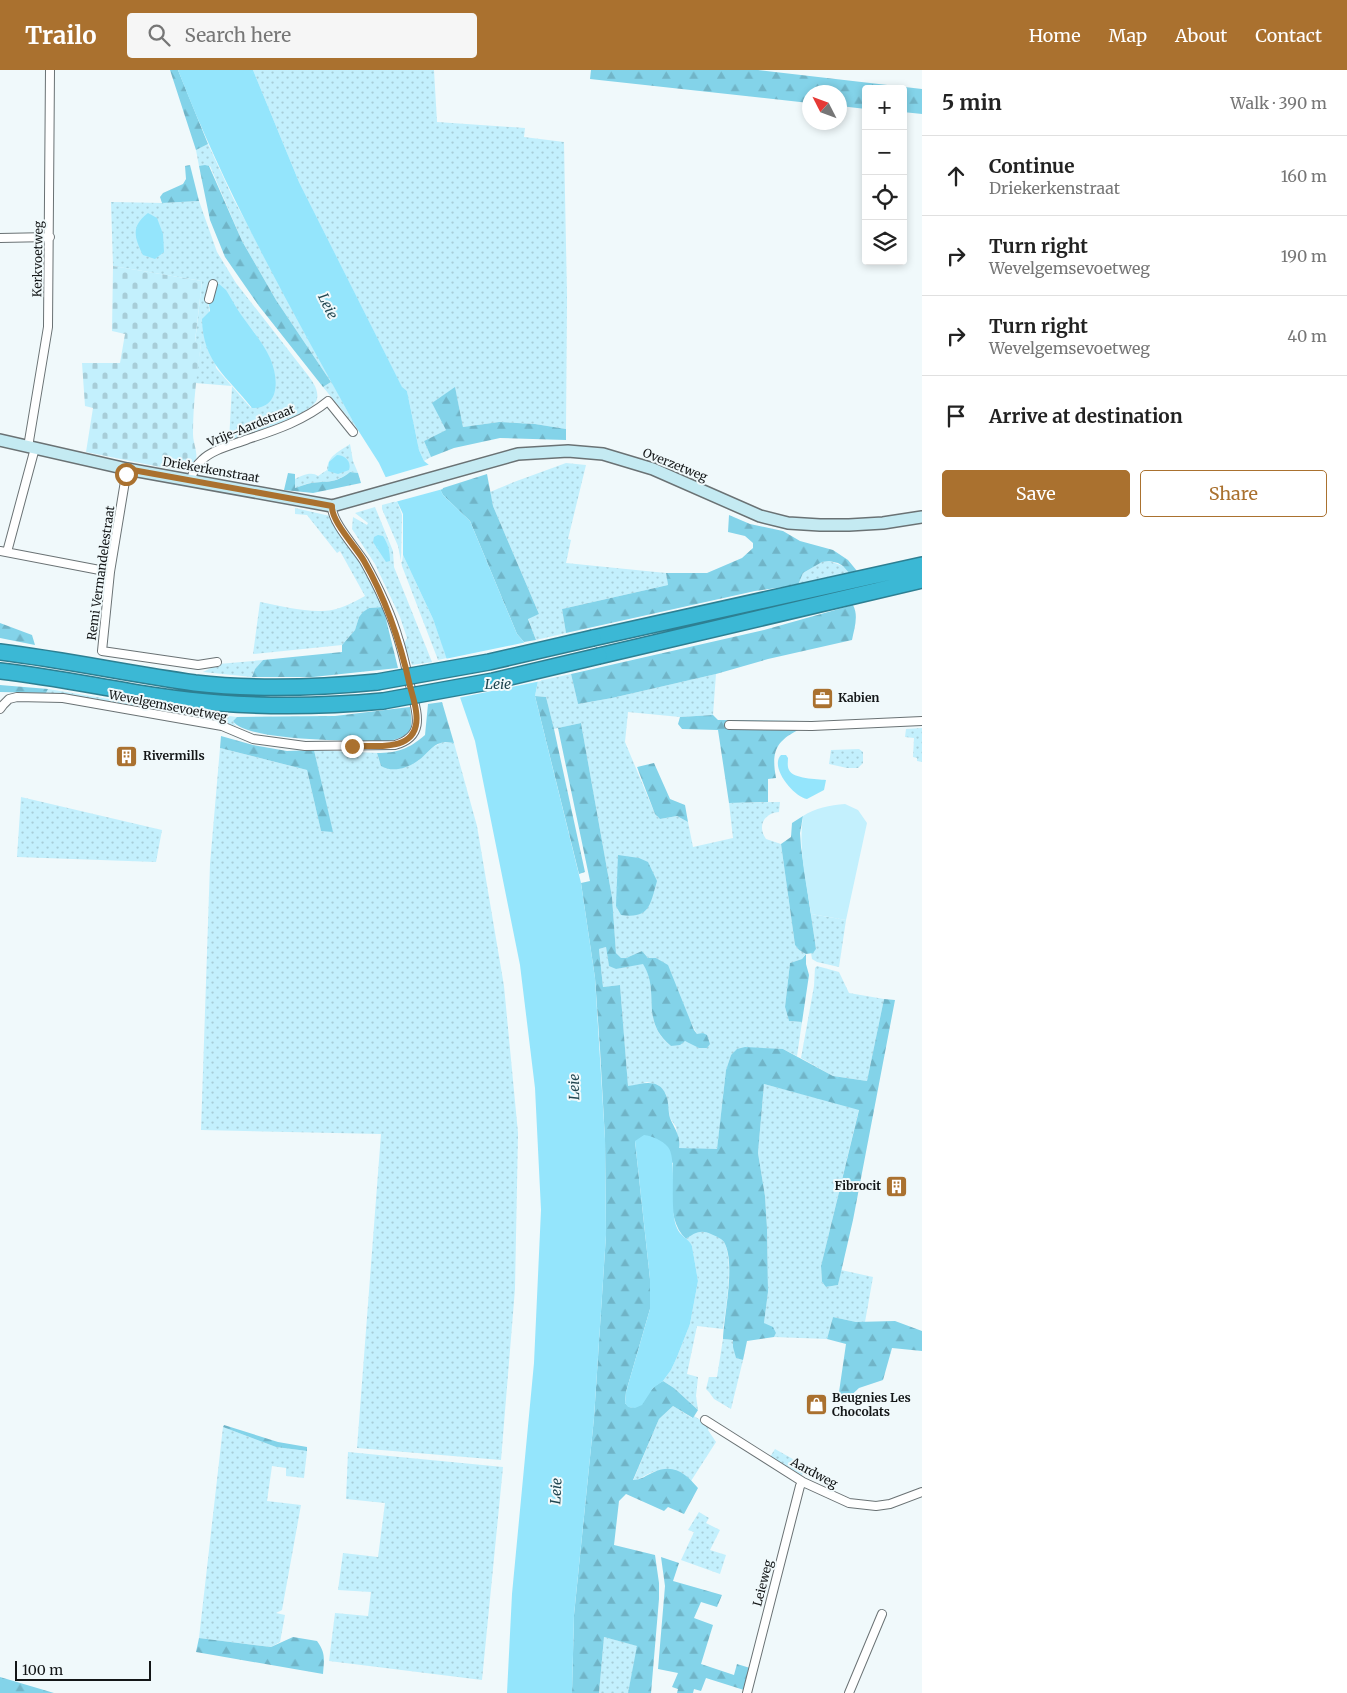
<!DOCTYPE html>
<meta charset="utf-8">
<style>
:root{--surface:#fff;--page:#f6f6f6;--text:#222;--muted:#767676;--line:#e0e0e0;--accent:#aa712f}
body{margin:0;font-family:Merriweather,serif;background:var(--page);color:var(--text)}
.controls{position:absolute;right:15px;top:15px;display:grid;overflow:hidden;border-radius:5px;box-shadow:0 2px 8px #0003}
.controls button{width:45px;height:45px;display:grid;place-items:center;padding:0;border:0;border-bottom:1px solid var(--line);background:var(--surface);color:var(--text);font:25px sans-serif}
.compass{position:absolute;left:802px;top:15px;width:45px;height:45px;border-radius:50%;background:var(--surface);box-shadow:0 2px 8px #0003;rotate:312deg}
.scale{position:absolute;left:15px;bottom:12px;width:136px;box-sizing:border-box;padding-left:5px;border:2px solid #131617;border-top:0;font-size:14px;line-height:18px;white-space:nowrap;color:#131617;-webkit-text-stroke:4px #f0f9fb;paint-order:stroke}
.stop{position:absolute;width:15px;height:15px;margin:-11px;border:4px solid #aa712f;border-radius:50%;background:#fff}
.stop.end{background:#aa712f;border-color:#fff;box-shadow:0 1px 5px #0008}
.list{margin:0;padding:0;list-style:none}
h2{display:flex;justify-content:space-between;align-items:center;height:65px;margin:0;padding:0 20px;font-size:21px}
h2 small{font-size:16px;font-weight:400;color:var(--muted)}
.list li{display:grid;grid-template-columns:32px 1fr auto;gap:15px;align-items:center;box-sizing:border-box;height:80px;padding:0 20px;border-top:1px solid var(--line)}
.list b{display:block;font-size:19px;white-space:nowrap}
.list p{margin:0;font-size:16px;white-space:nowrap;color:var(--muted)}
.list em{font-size:16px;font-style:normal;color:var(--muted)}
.actions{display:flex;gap:10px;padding:15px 20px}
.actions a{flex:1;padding:11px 0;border:1px solid var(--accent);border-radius:5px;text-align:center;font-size:18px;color:var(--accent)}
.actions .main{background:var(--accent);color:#fff}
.icon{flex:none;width:28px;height:28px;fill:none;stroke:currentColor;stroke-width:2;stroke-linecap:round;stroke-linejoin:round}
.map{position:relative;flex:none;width:922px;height:1623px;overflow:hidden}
header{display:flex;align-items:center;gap:30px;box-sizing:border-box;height:70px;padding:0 25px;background:var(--accent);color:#fff}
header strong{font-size:24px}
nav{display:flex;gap:28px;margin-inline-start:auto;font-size:18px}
.search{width:350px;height:45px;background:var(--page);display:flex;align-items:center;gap:12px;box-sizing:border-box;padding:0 18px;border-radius:5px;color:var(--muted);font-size:19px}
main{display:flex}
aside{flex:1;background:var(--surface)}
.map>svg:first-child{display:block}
</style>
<header>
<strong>Trailo</strong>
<div class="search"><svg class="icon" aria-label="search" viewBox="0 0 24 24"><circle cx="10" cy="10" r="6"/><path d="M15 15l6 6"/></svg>Search here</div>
<nav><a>Home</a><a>Map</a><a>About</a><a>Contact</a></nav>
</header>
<main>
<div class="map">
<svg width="922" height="1623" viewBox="0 0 922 1623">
<defs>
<pattern id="grass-dots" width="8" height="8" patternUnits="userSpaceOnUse" patternTransform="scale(1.25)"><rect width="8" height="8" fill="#c3f0fd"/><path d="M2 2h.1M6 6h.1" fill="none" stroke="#a7cdd8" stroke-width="1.8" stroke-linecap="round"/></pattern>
<pattern id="forest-firs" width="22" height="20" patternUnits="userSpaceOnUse" patternTransform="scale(1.25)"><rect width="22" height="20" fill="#83d3e9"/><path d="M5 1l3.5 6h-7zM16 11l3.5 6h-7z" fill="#70b4c7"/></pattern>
<pattern id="cemetery-stones" width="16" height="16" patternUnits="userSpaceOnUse" patternTransform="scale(1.25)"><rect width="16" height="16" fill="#c3f0fd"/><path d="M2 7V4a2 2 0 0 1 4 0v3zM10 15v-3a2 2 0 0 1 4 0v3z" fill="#a7cdd8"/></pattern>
</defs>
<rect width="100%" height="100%" fill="#f0f9fb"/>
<path fill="url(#grass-dots)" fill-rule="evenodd" d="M253,0H434L437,52L525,58L524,67L564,72L567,226L566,359L535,354L499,352L463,357L455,318L446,360L424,371L431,387L424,391L419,380L407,321L402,318L299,112Z
M208,74L233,128L356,357L323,317L331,312L276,230L242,171L210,96H199L196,80Z
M199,131L217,182L236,213L307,304C312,311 319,319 317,329C313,345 246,365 229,371L232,316L195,313L201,274L195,272L202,211L113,196L111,132L162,133ZM208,230L240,244L254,262L270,289L251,338L216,298Z
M350,374L353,391L358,403L350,402C334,415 324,410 306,414C303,415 299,417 295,418V409C302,405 312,401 318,406L327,400C328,385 339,382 350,374Z
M566,393L586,395L568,469L571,470L566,493L666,503L668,515L562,539L566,563L536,570L528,548L539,544L493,436L490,422L514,412Z
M397,431L402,445L401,492H402L403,485L433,549L447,588L438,590L402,496L398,476L382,439V435Z
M375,437L393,481L394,497L432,592L412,595L404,574L407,568L400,547L375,494L352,459L353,447L367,455L368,453L355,443Z
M295,438L330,446C335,460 345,469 353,482C364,499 374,518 383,537L369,538L359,547L355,560L342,575L253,584L260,532C281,536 311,544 332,540C343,538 354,532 365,526L340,481L337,483L307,445L295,444Z
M829,491L843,496L849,503L798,515L803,503L822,492Z
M263,590L255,599L252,607L203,602L219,594Z
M571,604L578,634L612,628L716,604L713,645L680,647L628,642L625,672L655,744L660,749L677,746L688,752L693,777L733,768L729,733L780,732L779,742C764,743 757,756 766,769L781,774L795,875L799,880L806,883L802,889L790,893L785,937L789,951L802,952L797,986L783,979L731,985L726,1000L717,1080L679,1078L676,1057L670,1048L666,1024L661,1019L658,1015L647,1012L628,1017L620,915L603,917L599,879L606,877L609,895L616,899L643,893C661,923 639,951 671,976L685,971L691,973L697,964L656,888H648L642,881L626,888H620L616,883L612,827L581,653L554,659L546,627L535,626L538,611Z
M48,619L133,633L237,647L233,651L236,656L195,646L46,623Z
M922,658V692L917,691V688L913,687L914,668L905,667L906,659Z
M443,672L454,673L477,756L504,916L518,1063L515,1219L501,1390L357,1378L381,1064L201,1060L210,794L220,678L307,700L321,761H332L314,680L377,683L381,696L418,691L433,677Z
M859,679L863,682V693L858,698H847L829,694L831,680Z
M21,727L162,760L156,792L17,787Z
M811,844L846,850L839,897L817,892L812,889L811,883L816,879Z
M817,896L839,902L849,923L884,929L867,1011L833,1006L801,988L814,916L815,898Z
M764,1014L859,1039L821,1196L822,1212L826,1217L838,1215L841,1200L873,1207L865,1252H856L833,1247L827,1269L774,1267L776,1263L764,1253L768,1222L767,1158L765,1126L758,1083Z
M703,1161C710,1162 720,1166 724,1172C734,1191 726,1238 723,1259L697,1256L687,1304L698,1307L696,1326L698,1340L674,1318L663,1311L671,1300L677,1287L690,1254L698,1211L692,1176L686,1169L695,1162Z
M723,1269L733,1270L736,1288L743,1290L731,1339L714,1329L709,1322L706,1319L709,1307H717Z
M673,1336L692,1348L694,1346L710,1356L708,1360L716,1372L691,1411C687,1406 663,1400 656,1401C647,1403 642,1409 633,1411L659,1349Z
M223,1357L276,1377L307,1381L304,1408L286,1406V1398L272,1396L267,1431L301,1435L282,1540L276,1543L285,1545L280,1572L271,1577L199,1568Z
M775,1379L807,1397L802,1405L770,1387Z
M348,1382L503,1397L482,1610L329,1591L335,1543L368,1546L371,1522L338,1520L343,1483L378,1487L385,1433L346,1429Z
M699,1442L709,1448L706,1453L720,1460L710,1480L726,1485L720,1504L681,1490L694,1462L688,1460Z
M604,1567L638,1576L628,1623H599Z"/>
<path fill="url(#forest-firs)" d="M170,0H178L208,74L196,80Z
M591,0H758L922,19V44L903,42V19H866V39L840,36L839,22H809V33L590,9Z
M190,95L199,131L162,133L160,127L163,123L183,114L186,109L185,96Z
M205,95L209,96L242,171L276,230L331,312L323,317L259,236L225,187L210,150L199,96Z
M455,317L463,357L499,352L535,354L566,359V370L500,368L454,378L431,387L424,371L446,360L432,333Z
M350,402L358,403L361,413L313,423L284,420L288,403L295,404V418C299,417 303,415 307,414C324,410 335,415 350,402Z
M487,404L493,436L539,544L528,549L536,570L524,572L517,564L470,451L443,425L440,419Z
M729,445L750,454L783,461L800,471L833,480L848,490L857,501L849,503L843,496L838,493L829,491L822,492L803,503L798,515L755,521L566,563L562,539L668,515L666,503H707L742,488L753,478V473L745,466L728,462Z
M853,535C859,546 854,559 852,570L768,589L716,604L612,628L578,634L571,604L764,560Z
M383,537L398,598L313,607H252L255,599L263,590L342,582V575L355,560L359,547L363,542L369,538Z
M0,553L32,565L35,575L0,568Z
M0,615L48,619L46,623L0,622Z
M535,626L546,627L554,659L585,802L579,804Z
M442,632L454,673C450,673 445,671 441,673C432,675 426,685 419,690C408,698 393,703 381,696L377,683C397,683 409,679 425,665L428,634Z
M410,637C413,660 413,666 388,671C361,671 246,672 233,651L237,647L335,646Z
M713,645L718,650L880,652L879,657L800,659C776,671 771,681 776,708L768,709V732L729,733L718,660L682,659L678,654L680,647Z
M581,653L612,827L616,883L621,888H626L642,881L648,888H656L668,895L694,960L697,964L703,963L707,965L710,974L707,978H699L685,971L680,975L671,976C639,950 661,923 643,894L616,899L609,896L606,877L599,879L603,917L620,915L628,1016C641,1014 659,1007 666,1025C669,1032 668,1041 670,1048C674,1058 681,1066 679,1078L717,1079L726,1000L731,985L737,979L745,977L783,979L833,1006L867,1011L884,929L895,930L853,1150L838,1215L826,1217L822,1212L821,1196L859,1040L764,1014L758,1083L765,1126L767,1158L768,1222L764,1253L773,1257L776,1263L774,1267L747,1271L743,1290L736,1288L733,1277V1270L723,1269C724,1245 736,1193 724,1172C721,1168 715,1166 711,1164C701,1159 694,1163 686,1169C667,1151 672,1118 673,1093L635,1071L650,1209V1239L626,1322L625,1333L629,1337C643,1339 644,1327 653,1318C655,1315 660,1313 663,1311L674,1318L698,1340L693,1348L673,1336L659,1349L633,1410C641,1410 647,1405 654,1402C674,1393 686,1404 698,1418L684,1444L668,1437L664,1441L626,1424L619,1431L614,1475L655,1485L659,1513V1529L651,1623H628L637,1576L604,1567L599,1623H572L574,1545L594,1348L606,1165L605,1069L600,979L595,908L581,813L590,811L558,658Z
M221,666L253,675L287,681L314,680L333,762L321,761L307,700L220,678Z
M654,693L670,729L685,735L688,752L677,746L660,749L655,744L637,697Z
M803,746L800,763L801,777L816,879L813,883L806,884V894L809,905L802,952L789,951L785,937L790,893L802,889L806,884L799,880L795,875L781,774L791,767L792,753Z
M618,785L639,788L648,792L657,811C650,835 650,849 621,845L616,836Z
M833,1247L856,1252L895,1251L922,1261V1281L892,1278L883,1310L859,1318L845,1331L838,1329L846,1274L827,1269Z
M224,1355L278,1372L307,1377V1381L276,1377L223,1357Z
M661,1487L679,1493L673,1511L722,1525L717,1537L701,1532L694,1548L713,1555L701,1594L734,1605L737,1594L750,1598L744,1620L706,1608L701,1621L694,1619L693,1623H677L678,1619L672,1617L678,1603L658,1599L665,1516Z
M293,1567L317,1571C326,1583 324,1590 323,1604L196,1582L199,1568L271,1577Z
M0,1607L54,1623H0Z"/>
<path fill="url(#cemetery-stones)" d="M113,196L202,211L195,271L201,274C197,304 193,333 193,364C193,373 198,382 196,391L175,400L86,382L93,338L85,336L82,293H120L125,264L112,261Z"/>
<path fill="#c3f0fd" d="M845,734L858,740L867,753L846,850L811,844C806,811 798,779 803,746C815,738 830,735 845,734Z"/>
<path fill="#94e5fc" d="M178,0H253L299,112L402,317L407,321L419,380L424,391L429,395L443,425L470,451L517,564L524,572L538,611L535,626L581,813L595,908L605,1069L606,1165L594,1348L574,1545L572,1623H507L512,1524L534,1293L541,1140L535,1018L520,895L475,671L433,549L403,485V444L379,393L356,357C292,240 226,125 178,0Z
M148,143L157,148L163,164L164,182L155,189L143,185C134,167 131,156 148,143Z
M212,214H219L226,220C231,228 236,238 242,246C252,260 263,273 270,288C279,308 280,339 252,338C227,306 203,293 202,249L210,241L208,229Z
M337,385C344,385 352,391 349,400L338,404L328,401L329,392Z
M378,465L383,466C388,474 390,481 390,491L386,492L373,472L374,467Z
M781,685H786L788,688C788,691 787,696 789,700C793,709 817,709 826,710L824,720L807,729C794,727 769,697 781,685Z
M644,1065C652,1066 662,1070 668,1077C678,1089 668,1138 677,1158C680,1166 689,1169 692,1176L698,1211L690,1254L677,1287L671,1300L663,1311L653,1318L642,1335L635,1338L628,1337L625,1333L626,1322L650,1239V1209L635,1071Z"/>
<path fill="#f0f9fb" d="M431,394L443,419L395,432L383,408Z
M527,572L541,611L458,628L445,589Z"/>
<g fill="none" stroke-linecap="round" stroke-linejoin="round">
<defs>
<path id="street" d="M0,168L50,167
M209,229L213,214
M28,377L48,257L50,0
M127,399L110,502L102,581L198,595L217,592
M191,410C193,402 195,396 202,390C213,379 233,375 248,369C276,360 305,350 328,331L353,362
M0,481L110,502
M7,482L35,378
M0,639L3,635L9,629L17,627L63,628L222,656L253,669L305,676L395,675C426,666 417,643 411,619C407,603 404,587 399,571C391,543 378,516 364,491C355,477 331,451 332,436
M729,655L812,656L922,651
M705,1350L803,1412L849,1433L876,1436L890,1434L922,1422
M747,1623L800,1416L803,1412
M849,1623L882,1544"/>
<path id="secondary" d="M0,370L127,399L332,436L518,384L568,381L603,384L653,399L760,446L788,453L820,455H849L883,453L922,447"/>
<path id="highway" d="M593,568L922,495
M0,582C65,590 130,604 195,613C256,620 316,618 377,612
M599,586L922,510
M0,601C73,609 145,628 219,633C273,637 329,636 383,631"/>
</defs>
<use href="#street" stroke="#6a7274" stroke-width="10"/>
<use href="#secondary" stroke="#6a7274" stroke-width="14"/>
<use href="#highway" stroke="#2d7f92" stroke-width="18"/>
<use href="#street" stroke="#fff" stroke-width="8"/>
<use href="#secondary" stroke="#c4eaf2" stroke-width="11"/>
<use href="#highway" stroke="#3bb8d5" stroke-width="15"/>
<defs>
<path id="highway-bridge" d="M377,612L489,592L593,568
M383,631L493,611L599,586"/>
</defs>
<use href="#highway-bridge" stroke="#2d7f92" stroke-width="18" stroke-linecap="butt"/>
<use href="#highway-bridge" stroke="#3bb8d5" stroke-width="15"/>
</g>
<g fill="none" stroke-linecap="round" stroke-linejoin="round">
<path stroke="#aa712f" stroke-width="6" d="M126,404L127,399L332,436C331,451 356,477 364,491C387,531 400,571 410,616C412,624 415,633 416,641C422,683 380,675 352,676"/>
</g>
<defs>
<symbol id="office-square" viewBox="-11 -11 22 22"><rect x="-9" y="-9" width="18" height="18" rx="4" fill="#aa712f" stroke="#f0f9fb"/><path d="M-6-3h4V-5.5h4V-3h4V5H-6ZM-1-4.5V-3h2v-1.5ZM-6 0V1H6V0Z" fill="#fff"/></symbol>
<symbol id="building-square" viewBox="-11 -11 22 22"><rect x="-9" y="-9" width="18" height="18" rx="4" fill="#aa712f" stroke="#f0f9fb"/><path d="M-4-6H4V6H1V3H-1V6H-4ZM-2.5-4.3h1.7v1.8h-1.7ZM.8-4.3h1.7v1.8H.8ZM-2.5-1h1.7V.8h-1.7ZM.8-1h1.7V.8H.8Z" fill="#fff"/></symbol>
<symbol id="shop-square" viewBox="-11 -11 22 22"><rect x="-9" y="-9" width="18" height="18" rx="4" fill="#aa712f" stroke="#f0f9fb"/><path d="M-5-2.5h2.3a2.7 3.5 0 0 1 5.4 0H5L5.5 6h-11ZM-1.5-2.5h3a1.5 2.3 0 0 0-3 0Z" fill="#fff"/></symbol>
</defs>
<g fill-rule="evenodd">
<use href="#office-square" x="810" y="616" width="25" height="25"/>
<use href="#building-square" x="114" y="674" width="25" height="25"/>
<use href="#building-square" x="884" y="1104" width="25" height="25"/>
<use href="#shop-square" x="804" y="1322" width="25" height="25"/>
</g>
<g text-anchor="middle" stroke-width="4" stroke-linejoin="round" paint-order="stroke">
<g font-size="12" fill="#131617" stroke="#f0f9fb">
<text transform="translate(38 189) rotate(-89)" y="4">Kerkvoetweg</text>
<text transform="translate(251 356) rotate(-22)" y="4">Vrije-Aardstraat</text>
<text transform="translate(675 395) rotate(22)" y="4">Overzetweg</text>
<text transform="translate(211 400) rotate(10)" y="4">Driekerkenstraat</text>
<text transform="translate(101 503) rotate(-82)" y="4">Remi Vermandelestraat</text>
<text transform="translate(168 636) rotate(11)" y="4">Wevelgemsevoetweg</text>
<text transform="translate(814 1403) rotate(28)" y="4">Aardweg</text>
<text transform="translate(763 1513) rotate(-76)" y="4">Leieweg</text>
</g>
<g font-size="12" font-weight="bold" fill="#131617" stroke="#f0f9fb" text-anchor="start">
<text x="838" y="632">Kabien</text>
<text x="143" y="690">Rivermills</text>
<text x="881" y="1120" text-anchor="end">Fibrocit</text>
<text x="832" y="1332">Beugnies Les<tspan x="832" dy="14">Chocolats</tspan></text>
</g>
<g font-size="14" font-style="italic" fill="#20454f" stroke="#f0f9fb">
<text transform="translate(328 236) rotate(64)" y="5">Leie</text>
<text x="498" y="619">Leie</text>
<text transform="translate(574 1017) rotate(-91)" y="5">Leie</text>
<text transform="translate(556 1421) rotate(-87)" y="5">Leie</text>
</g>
</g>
</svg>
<div class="controls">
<button>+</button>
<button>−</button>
<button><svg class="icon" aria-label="locate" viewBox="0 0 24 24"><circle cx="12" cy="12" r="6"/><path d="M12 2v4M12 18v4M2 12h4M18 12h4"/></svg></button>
<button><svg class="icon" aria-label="layers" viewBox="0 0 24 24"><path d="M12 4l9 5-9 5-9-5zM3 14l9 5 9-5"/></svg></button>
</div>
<svg class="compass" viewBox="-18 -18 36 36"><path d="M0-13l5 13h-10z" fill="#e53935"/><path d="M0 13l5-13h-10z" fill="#767676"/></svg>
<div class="scale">100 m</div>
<div class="stop" style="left:126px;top:404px"></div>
<div class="stop end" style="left:352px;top:676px"></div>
</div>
<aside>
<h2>5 min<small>Walk · 390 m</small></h2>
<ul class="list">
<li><svg class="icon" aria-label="ahead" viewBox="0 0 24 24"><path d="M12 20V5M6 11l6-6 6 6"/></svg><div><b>Continue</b><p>Driekerkenstraat</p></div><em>160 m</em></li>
<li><svg class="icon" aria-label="right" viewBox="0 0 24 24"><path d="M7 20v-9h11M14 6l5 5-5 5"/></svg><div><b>Turn right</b><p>Wevelgemsevoetweg</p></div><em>190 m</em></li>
<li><svg class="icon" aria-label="right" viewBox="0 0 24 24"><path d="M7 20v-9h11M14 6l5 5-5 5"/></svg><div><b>Turn right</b><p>Wevelgemsevoetweg</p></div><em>40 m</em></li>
<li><svg class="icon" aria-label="arrive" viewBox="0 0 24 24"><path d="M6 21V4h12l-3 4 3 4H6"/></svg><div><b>Arrive at destination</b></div></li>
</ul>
<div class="actions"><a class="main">Save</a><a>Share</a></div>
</aside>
</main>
